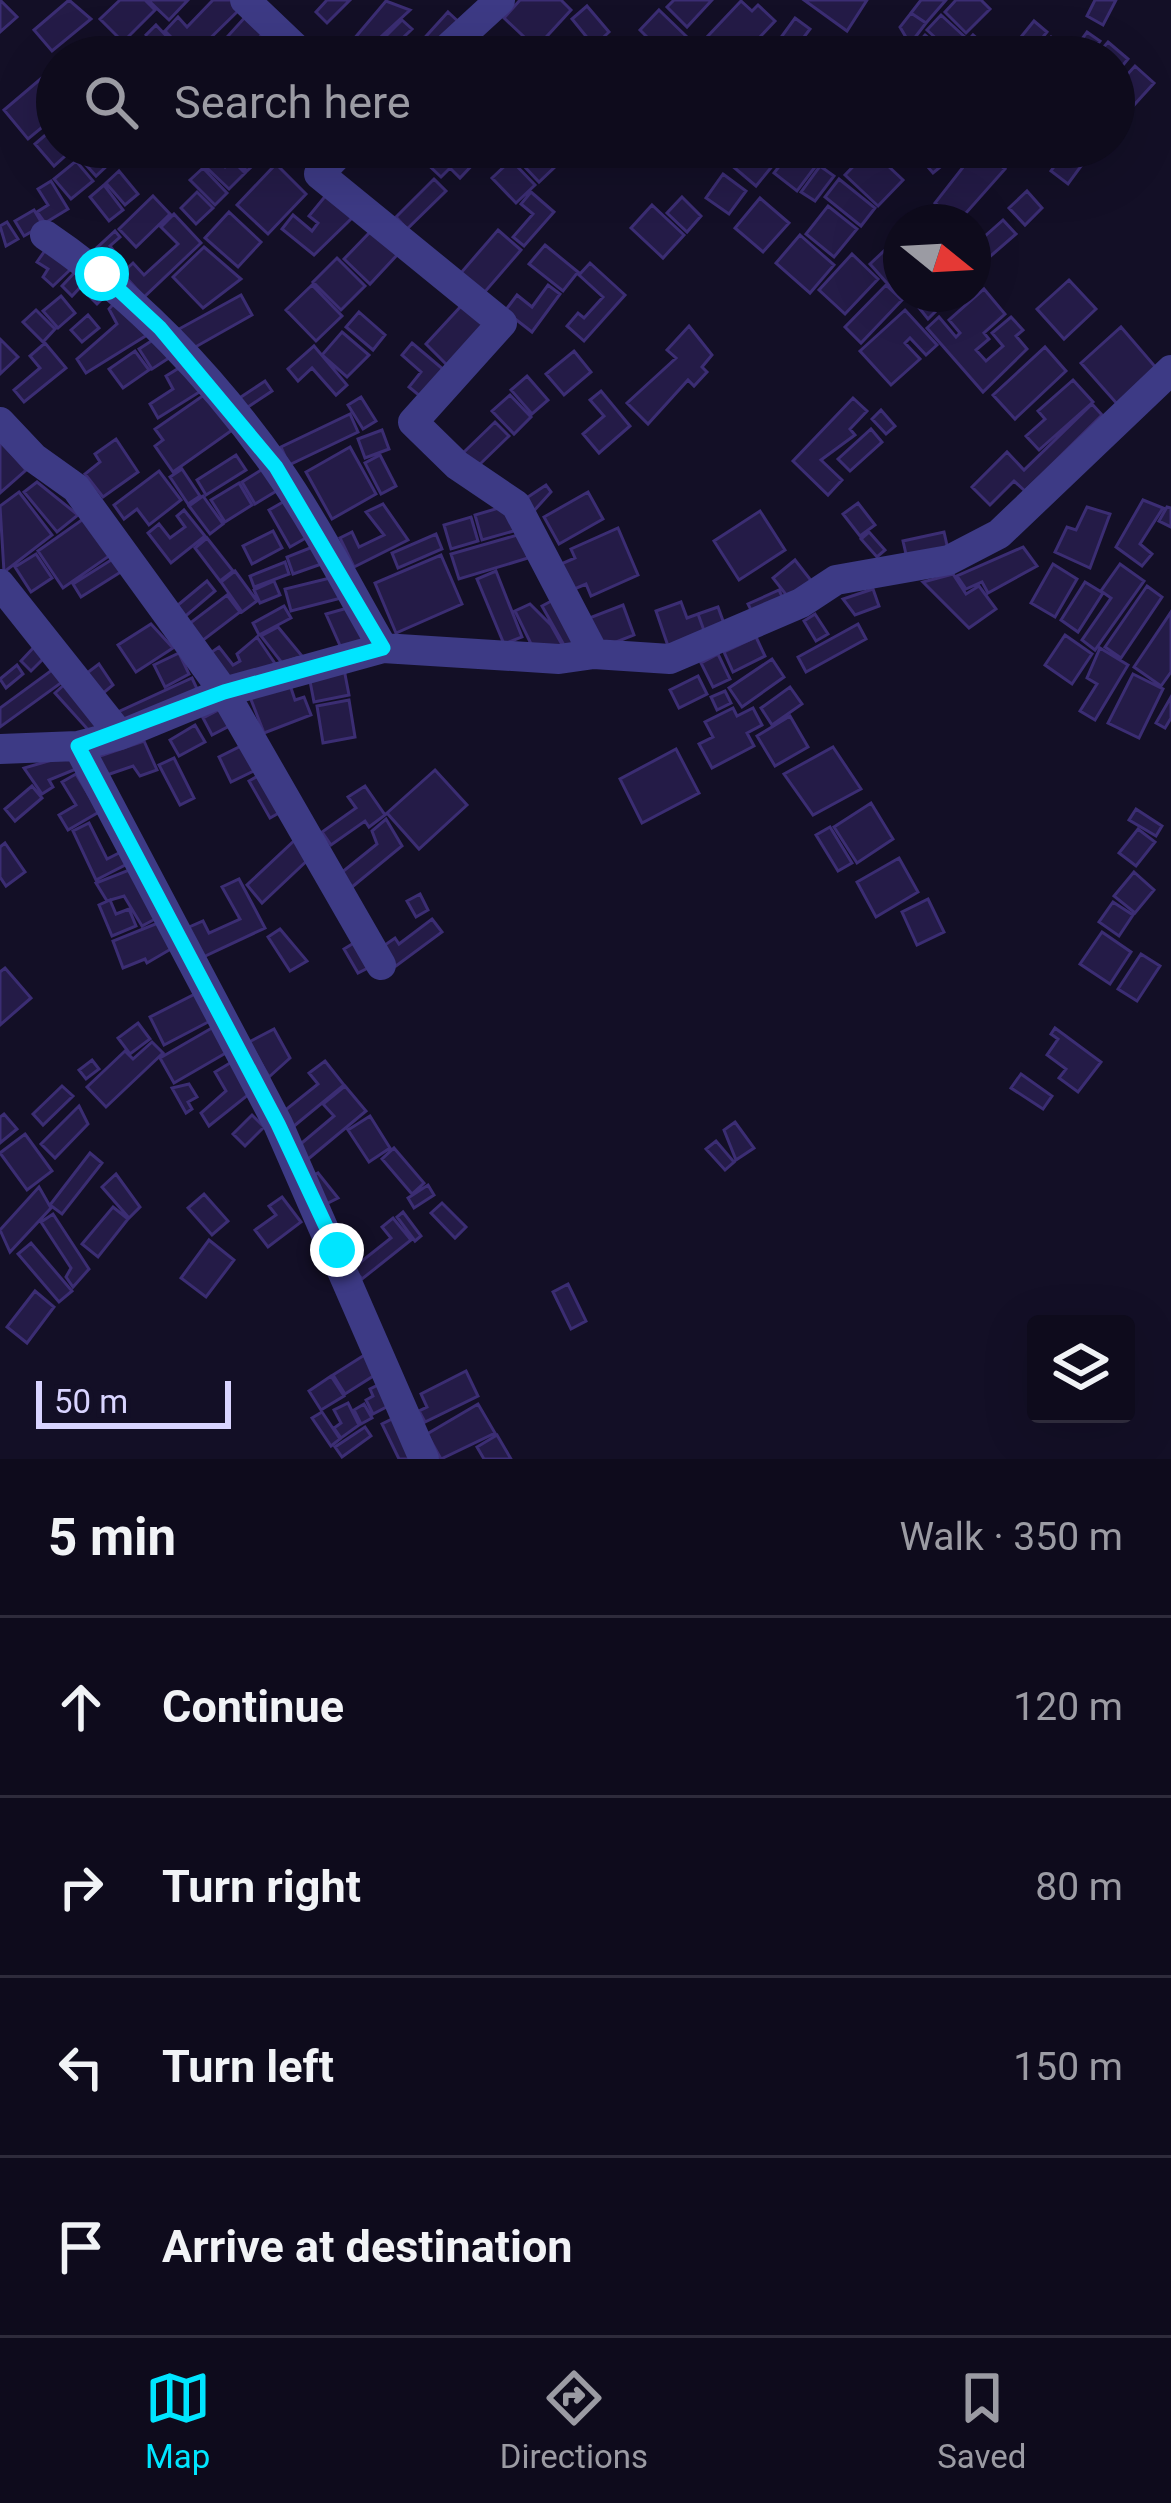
<!DOCTYPE html>
<meta charset="utf-8">
<style>
:root{--surface:#0e0b1c;--page:#171425;--text:#f1f3f6;--muted:#9b9ba3;--line:#2e2b3b;--accent:#00e5ff}
body{margin:0;font-family:Roboto,sans-serif;background:var(--page);color:var(--text)}
.controls{position:absolute;right:36px;bottom:36px;display:grid;overflow:hidden;border-radius:12px;box-shadow:0 12px 48px #0002}
.controls button{width:108px;height:108px;display:grid;place-items:center;padding:0;border:0;border-bottom:3px solid var(--line);background:var(--surface);color:var(--text);font:60px sans-serif}
.compass{position:absolute;left:883px;top:204px;width:108px;height:108px;border-radius:50%;background:var(--surface);box-shadow:0 12px 48px #0002;rotate:108deg}
.scale{position:absolute;left:36px;bottom:30px;width:195px;box-sizing:border-box;padding-left:12px;border:6px solid #d9d4ff;border-top:0;font-size:33px;line-height:42px;white-space:nowrap;color:#d9d4ff;-webkit-text-stroke:9px #130f26;paint-order:stroke}
.stop{position:absolute;width:36px;height:36px;margin:-27px;border:9px solid #00e5ff;border-radius:50%;background:#fff}
.stop.end{background:#00e5ff;border-color:#fff;box-shadow:0 3px 12px #0008}
.list{margin:0;padding:0;list-style:none}
h2{display:flex;justify-content:space-between;align-items:center;height:156px;margin:0;padding:0 48px;font-size:51px}
h2 small{font-size:39px;font-weight:400;color:var(--muted)}
.list li{display:grid;grid-template-columns:78px 1fr auto;gap:36px;align-items:center;box-sizing:border-box;height:180px;padding:0 48px;border-top:3px solid var(--line)}
.list b{display:block;font-size:45px;white-space:nowrap}
.list em{font-size:39px;font-style:normal;color:var(--muted)}
.icon{flex:none;width:66px;height:66px;fill:none;stroke:currentColor;stroke-width:2;stroke-linecap:round;stroke-linejoin:round}
.map{position:relative;flex:none;width:1171px;height:1459px;overflow:hidden}
.search{position:absolute;background:var(--surface);box-shadow:0 12px 48px #0002;left:36px;right:36px;top:36px;height:132px;display:flex;align-items:center;gap:30px;box-sizing:border-box;padding:0 42px;border-radius:66px;color:var(--muted);font-size:45px}
.sheet{height:876px;background:var(--surface)}
nav{display:flex;justify-content:space-around;align-items:center;box-sizing:border-box;height:168px;border-top:3px solid var(--line);background:var(--surface);font-size:33px;color:var(--muted)}
nav a{display:grid;justify-items:center;gap:6px}
nav .on{color:var(--accent)}
.map>svg:first-child{display:block}
</style>
<div class="map">
<svg width="1171" height="1459" viewBox="0 0 1171 1459">
<rect width="100%" height="100%" fill="#130f26"/>
<path fill="#241b47" stroke="#3b2d73" stroke-width="3" d="M0,0L17,17L0,32Z
M69,0L91,19L52,51L34,30Z
M120,0H145L155,10L123,42L100,19Z
M148,0H188L169,20Z
M213,0H235L242,7L191,57L165,31L178,17L187,27Z
M327,0H350L327,23L316,12Z
M520,0H561L571,10L536,48L504,18Z
M674,0H712L687,27L667,7Z
M804,0H867L847,31Z
M921,0H946L926,23L911,13Z
M956,0H981L990,9L966,33L945,12Z
M1095,0H1116L1103,25L1087,16Z
M386,1L410,10L359,57L348,46Z
M741,1L752,11L758,5L775,21L741,57H728L707,37Z
M587,6L609,32L594,46L572,19Z
M659,10L687,37L668,57H648L657,47L640,30Z
M448,12L462,25L432,57L419,44Z
M911,13L926,23L910,44L900,27Z
M247,15L265,31L242,57H209Z
M941,15L966,38L952,53L927,30Z
M795,18L810,29L798,45L813,57H780L791,43L782,36Z
M402,20L412,29L383,57H376L371,51Z
M1034,21L1047,32L1027,57H1013L1008,53Z
M156,25L186,57H163L146,35Z
M1087,32L1100,41L1088,57H1069Z
M925,35L949,56L948,57L909,53Z
M973,35L998,57H954Z
M1051,37L1064,48L1057,57H1034Z
M1108,42L1128,59L1114,76V57H1095Z
M689,43L705,57H677Z
M401,44L415,57H388Z
M57,65V115L28,139L4,110Z
M1135,66L1154,83L1114,127V89Z
M57,125V147H75L54,166L35,144Z
M90,147H125L126,148L96,176L79,157Z
M233,147H261L267,152L247,171L228,152Z
M434,147H467L478,159L460,178L450,168L441,177L422,159Z
M541,147L559,163L539,182L523,165Z
M744,147H788L756,186L730,164Z
M794,147L818,163L797,191L774,173Z
M821,147H855L838,164Z
M924,147H965L933,173L916,153Z
M1068,147H1095L1068,184L1051,171Z
M978,148L1005,169L958,222L935,203Z
M870,149L903,180L878,206L845,175Z
M214,157L225,167L232,160L245,173L229,189L206,167Z
M511,160L535,185L516,203L492,178Z
M76,161L93,181L71,199L54,179Z
M276,164L306,194L268,234L237,205Z
M820,166L834,176L815,201L801,192Z
M203,168L227,193L215,205L190,180Z
M119,171L138,194L125,205L106,183Z
M723,174L746,191L729,214L706,198Z
M434,179L446,191L407,229L396,217Z
M839,179L875,208L861,226L825,197Z
M51,181L68,209L45,223L37,212L48,205L38,189Z
M104,185L123,210L109,221L90,197Z
M1027,191L1042,208L1025,225L1009,208Z
M197,192L213,208L196,224L181,208Z
M531,192L554,212L524,246L513,237L533,214L521,204Z
M327,194L354,216L314,255L282,229L293,215L312,231L318,223L309,216Z
M153,196L170,214L136,247L119,229Z
M682,197L701,216L687,232L667,213Z
M760,198L789,223L763,252L735,228Z
M652,205L684,235L663,258L631,228Z
M828,206L857,229L834,257L806,234Z
M34,210L43,225L24,236L15,221Z
M229,212L261,242L238,267L205,238Z
M174,214L201,243L144,297L122,273L133,263L144,275L178,244L161,227Z
M1003,220L1016,234L986,260L974,246Z
M7,222L18,239L6,246L0,226Z
M373,229L398,254L370,284L344,259Z
M498,230L521,250L483,294L460,274Z
M115,231L120,237L110,246L114,251L97,265L89,255Z
M800,235L834,265L810,293L776,263Z
M901,235V284L894,291L870,264Z
M545,245L578,272L563,291L529,264Z
M204,247L241,279L203,308L173,277Z
M46,249L72,268L53,286L43,277L48,269L37,262Z
M852,254L878,279L845,314L819,290Z
M337,258L365,286L341,310L313,282Z
M590,263L625,295L584,341L567,326L578,313L584,318L603,297L579,275Z
M77,270L87,280L72,296L62,286Z
M91,279L107,294L97,304L82,289Z
M1069,280L1096,309L1064,339L1037,309Z
M312,285L342,316L316,341L286,310Z
M548,285L560,294L532,332L505,311L517,295L532,307Z
M886,285L902,300L861,343L845,327Z
M984,289L1005,314L984,333L989,339L976,350L986,361L1003,346L992,333L1011,317L1023,330L1016,336L1027,349L983,392L927,328L939,317L956,337L960,333L949,320Z
M908,294H947L950,297L928,319Z
M241,295L252,315L190,350L179,329Z
M61,296L75,313L58,328L43,311Z
M117,300L152,332L86,373L77,359L117,324L109,309Z
M463,304L492,322L449,367L426,344Z
M36,310L55,329L43,342L23,322Z
M905,310L937,345L926,355L910,338L905,343L920,359L891,385L860,351Z
M359,312L385,335L373,350L346,327Z
M88,315L99,328L82,342L71,330Z
M689,326L712,355L702,367L707,372L694,386L688,380L648,424L627,403L676,358L667,350Z
M1121,327L1158,370L1118,405L1081,363Z
M342,332L369,355L347,377L322,355Z
M156,338L172,356L152,369L139,349Z
M0,339L18,357L0,374Z
M45,343L66,368L24,402L14,390L40,368L30,356Z
M412,343L444,370L421,397L409,387L421,372L402,355Z
M314,346L347,385L336,395L312,368L298,381L288,369Z
M1045,347L1066,371L1015,419L993,395Z
M135,351L149,370L123,388L109,369Z
M574,351L591,372L564,395L546,374Z
M179,368L201,391L158,418L150,404L173,389L166,376Z
M527,376L548,400L532,414L511,390Z
M1073,380L1093,402L1039,450L1026,436L1045,419L1038,411Z
M265,381L272,391L245,409L238,399Z
M601,391L630,426L599,453L583,434L604,416L590,400Z
M204,395L235,428L173,472L155,446L163,440L155,429Z
M510,395L531,417L514,434L492,411Z
M361,397L376,421L363,429L348,405Z
M853,398L867,411L850,429L855,435L821,460L842,480L828,495L793,461Z
M1092,404L1102,415L1025,491L1014,481L990,505L972,487L1007,452L1024,470Z
M881,410L895,426L886,434L872,419Z
M350,414L358,432L289,465L281,447Z
M495,422L509,436L477,467L463,453Z
M871,429L882,442L850,471L838,459Z
M382,430L389,449L365,458L358,439Z
M116,439L138,472L103,497L85,474L100,462L95,454Z
M0,440L26,470L0,493Z
M350,447L376,494L332,519L306,472Z
M236,455L246,470L206,495L197,480Z
M380,455L396,486L381,494L365,463Z
M269,465L283,487L255,504L242,482Z
M182,469L200,496L188,504L170,477Z
M159,471L181,500L149,525L137,509L124,519L114,505Z
M37,482L78,515L57,532L24,492Z
M239,483L252,505L225,522L211,500Z
M546,485L551,492L531,514L522,501Z
M19,492L52,535L4,572L0,506Z
M588,492L603,519L559,544L544,517Z
M203,496L223,524L210,534L189,506Z
M290,498L311,535L290,547L269,510Z
M1143,500L1163,508L1140,544L1152,554L1142,566L1116,547Z
M858,503L875,525L860,536L843,514Z
M383,504L408,540L354,567L340,538L352,532L359,547L384,535L366,512Z
M509,505L517,530L482,540L475,515Z
M1087,507L1110,514L1090,568L1055,552L1067,527L1076,530Z
M1167,507L1171,508V527L1159,521Z
M184,510L205,536L171,563L148,533L159,524L170,538L185,527L177,516Z
M760,511L785,550L739,580L714,541Z
M86,517L112,554L63,588L38,551Z
M471,517L478,541L451,549L444,525Z
M618,528L638,575L591,596L586,584L572,590L561,564L575,558L571,549Z
M273,531L282,548L252,564L243,546Z
M869,532L885,550L877,557L861,539Z
M944,532L949,554L908,563L903,541Z
M436,534L442,549L398,568L392,553Z
M521,534L528,558L459,579L451,554Z
M207,538L233,571L220,581L195,548Z
M320,544L327,562L293,574L287,557Z
M1023,547L1037,566L988,593L982,582L966,589L957,576Z
M36,554L52,578L31,592L15,567Z
M119,555L127,568L81,597L73,584Z
M441,555L462,604L396,633L375,583Z
M795,560L813,583L791,601L773,578Z
M285,562L289,574L254,587L250,576Z
M1053,564L1077,579L1055,617L1031,603Z
M1120,564L1144,581L1095,650L1082,640L1111,598L1101,591Z
M235,571L257,601L242,612L221,582Z
M496,571L522,637L504,644L477,579Z
M953,574L966,594L979,586L996,609L969,628L923,582Z
M334,577L345,597L291,611L285,589Z
M207,581L215,591L181,620L172,610Z
M274,581L280,595L260,603L254,590Z
M1085,582L1103,593L1078,632L1061,620Z
M1147,586L1162,597L1121,658L1105,647Z
M873,589L879,606L855,615L843,599Z
M779,590L786,605L756,620L748,604Z
M227,595L240,612L198,644L185,627Z
M557,598L584,646L569,654L542,606Z
M681,602L687,618L698,614L706,636L669,649L656,611Z
M530,604L551,625L564,648H533L515,611Z
M623,605L634,635L596,650L584,620Z
M284,606L291,618L259,635L253,623Z
M351,607L374,643L342,650L326,614Z
M718,607L726,629L706,636L698,614Z
M1171,612V672L1161,686L1134,667Z
M815,614L828,634L816,641L804,621Z
M151,624L173,648L136,672L118,645Z
M858,624L866,639L806,672L798,657Z
M278,627L302,656L282,663L261,636Z
M1065,635L1092,654L1072,684L1045,665Z
M257,637L276,665L225,683L206,656L219,647L233,665L240,661L237,654Z
M756,637L765,656L733,672L724,652Z
M35,646L46,656L31,671L21,661Z
M1100,648L1128,665L1095,720L1080,711L1097,684L1087,678Z
M179,653L189,674L165,687L154,665Z
M718,654L730,679L713,687L701,663Z
M772,659L784,677L742,707L729,688Z
M99,664L113,685L102,694L87,673Z
M17,665L23,674L6,688L0,679Z
M56,667L65,680L0,727V708Z
M344,669L349,695L314,702L309,676Z
M1133,674L1163,689L1139,738L1108,723Z
M698,676L707,694L679,708L670,690Z
M192,678L199,693L126,727L118,712Z
M289,682L295,700L304,697L311,715L264,733L250,697Z
M66,683L102,723L91,733L55,693Z
M790,687L802,704L772,725L761,708Z
M725,691L731,703L717,710L711,697Z
M1171,697V718L1165,728L1156,723Z
M349,700L355,737L323,743L317,706Z
M226,706L235,723L212,735L203,718Z
M733,708L737,716L753,708L762,725L747,733L754,746L712,768L699,744L713,737L705,722Z
M790,716L808,747L775,766L757,736Z
M195,725L205,742L179,756L170,740Z
M144,741L157,770L140,776L133,766L101,777L94,758Z
M249,742L262,767L231,782L219,757Z
M833,747L861,789L813,815L784,774Z
M676,749L699,793L642,823L620,779Z
M73,754L76,769L49,780L53,787L42,794L24,768Z
M174,758L194,798L180,805L159,765Z
M435,770L467,805L419,849L387,813Z
M265,772L286,809L270,818L249,781Z
M76,774L99,812L68,830L59,815L76,805L62,782Z
M32,786L42,798L15,821L5,809Z
M365,786L385,815L369,827L365,821L331,845L322,832L356,808L348,797Z
M871,803L893,839L857,863L834,827Z
M1136,809L1162,826L1156,836L1129,820Z
M386,819L402,846L352,887L341,873L377,844L372,831Z
M89,823L107,859L121,852L127,864L96,880L73,831Z
M830,827L852,863L838,871L816,835Z
M1138,829L1155,842L1136,866L1119,853Z
M297,838L313,855L262,903L247,885Z
M5,843L25,872L6,886L0,877V847Z
M899,858L918,892L876,917L857,882Z
M129,870L157,918L142,926L124,896L107,901L96,883Z
M1134,872L1154,890L1135,913L1114,896Z
M239,879L265,928L201,958L187,928L203,921L209,933L240,919L222,887Z
M420,894L428,910L416,917L407,901Z
M928,899L944,932L917,945L902,912Z
M110,900L116,914L129,909L136,926L112,936L99,905Z
M1113,902L1133,915L1119,936L1099,922Z
M432,919L442,932L396,966L382,947L395,938L399,944Z
M163,921L176,946L147,963L145,959L123,968L113,941Z
M280,929L307,961L290,971L268,937Z
M1102,932L1131,952L1110,984L1080,964Z
M357,941L372,966L358,973L344,949Z
M1141,954L1160,966L1137,1001L1118,989Z
M5,968L31,998L0,1025V972Z
M197,993L212,1020L164,1045L150,1017Z
M138,1023L150,1039L130,1054L118,1038Z
M217,1025L231,1050L174,1083L160,1058Z
M1055,1028L1101,1062L1078,1092L1059,1078L1066,1069L1047,1055L1058,1039L1051,1034Z
M274,1029L290,1058L269,1077L249,1042Z
M152,1042L163,1053L106,1107L87,1087L125,1051L133,1059Z
M92,1060L99,1069L86,1079L79,1070Z
M235,1060L253,1091L209,1126L201,1113L226,1091L215,1072Z
M325,1061L344,1085L294,1126L283,1112L318,1084L309,1073Z
M1021,1074L1052,1096L1043,1109L1011,1088Z
M189,1084L197,1097L188,1102L192,1109L186,1113L172,1088Z
M62,1086L73,1096L43,1125L33,1114Z
M345,1086L366,1111L307,1160L297,1147L334,1116L323,1104Z
M79,1106L88,1124L55,1158L41,1144Z
M4,1114L17,1129L0,1143V1117Z
M252,1115L264,1127L245,1146L233,1134Z
M370,1116L390,1148L369,1162L348,1130Z
M735,1122L754,1148L736,1160L724,1130Z
M25,1134L52,1171L27,1190L0,1153Z
M716,1141L734,1162L725,1170L706,1149Z
M394,1148L424,1183L412,1194L382,1159Z
M90,1153L102,1163L62,1214L50,1205Z
M318,1173L338,1198L326,1204L312,1176Z
M116,1174L140,1207L129,1218L102,1187Z
M428,1185L434,1195L414,1208L408,1198Z
M39,1187L51,1208L10,1252L0,1230Z
M204,1194L228,1221L212,1235L188,1208Z
M282,1197L301,1222L268,1247L255,1230L276,1215L269,1206Z
M442,1203L466,1227L455,1238L431,1213Z
M113,1207L128,1219L98,1257L82,1244Z
M403,1212L421,1236L415,1241L397,1217Z
M53,1214L89,1269L73,1287L66,1277L71,1268L41,1222Z
M393,1218L411,1240L362,1279L353,1268L391,1238L382,1227Z
M209,1240L234,1260L206,1297L181,1278Z
M31,1243L72,1291L59,1302L18,1254Z
M568,1284L586,1321L571,1329L553,1292Z
M35,1291L54,1307L27,1343L7,1327Z
M366,1354L378,1373L345,1394L333,1375Z
M466,1371L478,1396L425,1422L419,1411L427,1407L421,1394Z
M331,1376L344,1396L321,1410L309,1391Z
M382,1383L392,1404L373,1414L366,1400L373,1396L370,1389Z
M348,1403L359,1425L341,1438L334,1428L341,1423L334,1410Z
M364,1404L372,1418L361,1424L354,1410Z
M478,1404L495,1433L441,1459L427,1434Z
M322,1412L340,1439L331,1446L312,1418Z
M396,1417L416,1459H399L382,1424Z
M365,1427L371,1436L342,1457L335,1447Z
M497,1435L511,1459H484L477,1447Z"/>
<g fill="none" stroke-linecap="round" stroke-linejoin="round">
<path stroke="#3d3a85" stroke-width="30" d="M245,0L305,57
M438,57L500,0
M345,147L319,174L502,323L413,422L457,465L516,505L594,654
M45,235C134,295 213,378 276,467C316,524 348,588 383,648
M0,422L34,458L76,488L224,692L381,965
M0,584L120,735
M78,746L278,1124L424,1459
M0,749L78,746L120,735L224,692L383,648L559,659L594,654L670,659L801,603L836,580L949,560L999,534L1171,370"/>
</g>
<g fill="none" stroke-linecap="round" stroke-linejoin="round">
<path stroke="#00e5ff" stroke-width="15" d="M102,274L160,328L276,467L383,648L224,692L78,746L278,1124L337,1250"/>
</g>
</svg>
<div class="controls">
<button><svg class="icon" aria-label="layers" viewBox="0 0 24 24"><path d="M12 4l9 5-9 5-9-5zM3 14l9 5 9-5"/></svg></button>
</div>
<svg class="compass" viewBox="-18 -18 36 36"><path d="M0-13l5 13h-10z" fill="#e53935"/><path d="M0 13l5-13h-10z" fill="#9b9ba3"/></svg>
<div class="scale">50 m</div>
<div class="stop" style="left:102px;top:274px"></div>
<div class="stop end" style="left:337px;top:1250px"></div>
<div class="search"><svg class="icon" aria-label="search" viewBox="0 0 24 24"><circle cx="10" cy="10" r="6"/><path d="M15 15l6 6"/></svg>Search here</div>
</div>
<section class="sheet">
<h2>5 min<small>Walk · 350 m</small></h2>
<ul class="list">
<li><svg class="icon" aria-label="ahead" viewBox="0 0 24 24"><path d="M12 20V5M6 11l6-6 6 6"/></svg><div><b>Continue</b></div><em>120 m</em></li>
<li><svg class="icon" aria-label="right" viewBox="0 0 24 24"><path d="M7 20v-9h11M14 6l5 5-5 5"/></svg><div><b>Turn right</b></div><em>80 m</em></li>
<li><svg class="icon" aria-label="left" viewBox="0 0 24 24"><path d="M17 20v-9H6M10 6l-5 5 5 5"/></svg><div><b>Turn left</b></div><em>150 m</em></li>
<li><svg class="icon" aria-label="arrive" viewBox="0 0 24 24"><path d="M6 21V4h12l-3 4 3 4H6"/></svg><div><b>Arrive at destination</b></div></li>
</ul>
</section>
<nav>
<a class="on"><svg class="icon" aria-label="map" viewBox="0 0 24 24"><path d="M3 6l6-2 6 2 6-2v14l-6 2-6-2-6 2zM9 4v14M15 6v14"/></svg>Map</a>
<a><svg class="icon" aria-label="directions" viewBox="0 0 24 24"><path d="M12 3l9 9-9 9-9-9zM9 14v-3h6M13 9l2 2-2 2"/></svg>Directions</a>
<a><svg class="icon" aria-label="saved" viewBox="0 0 24 24"><path d="M7 4h10v16l-5-4-5 4z"/></svg>Saved</a>
</nav>
